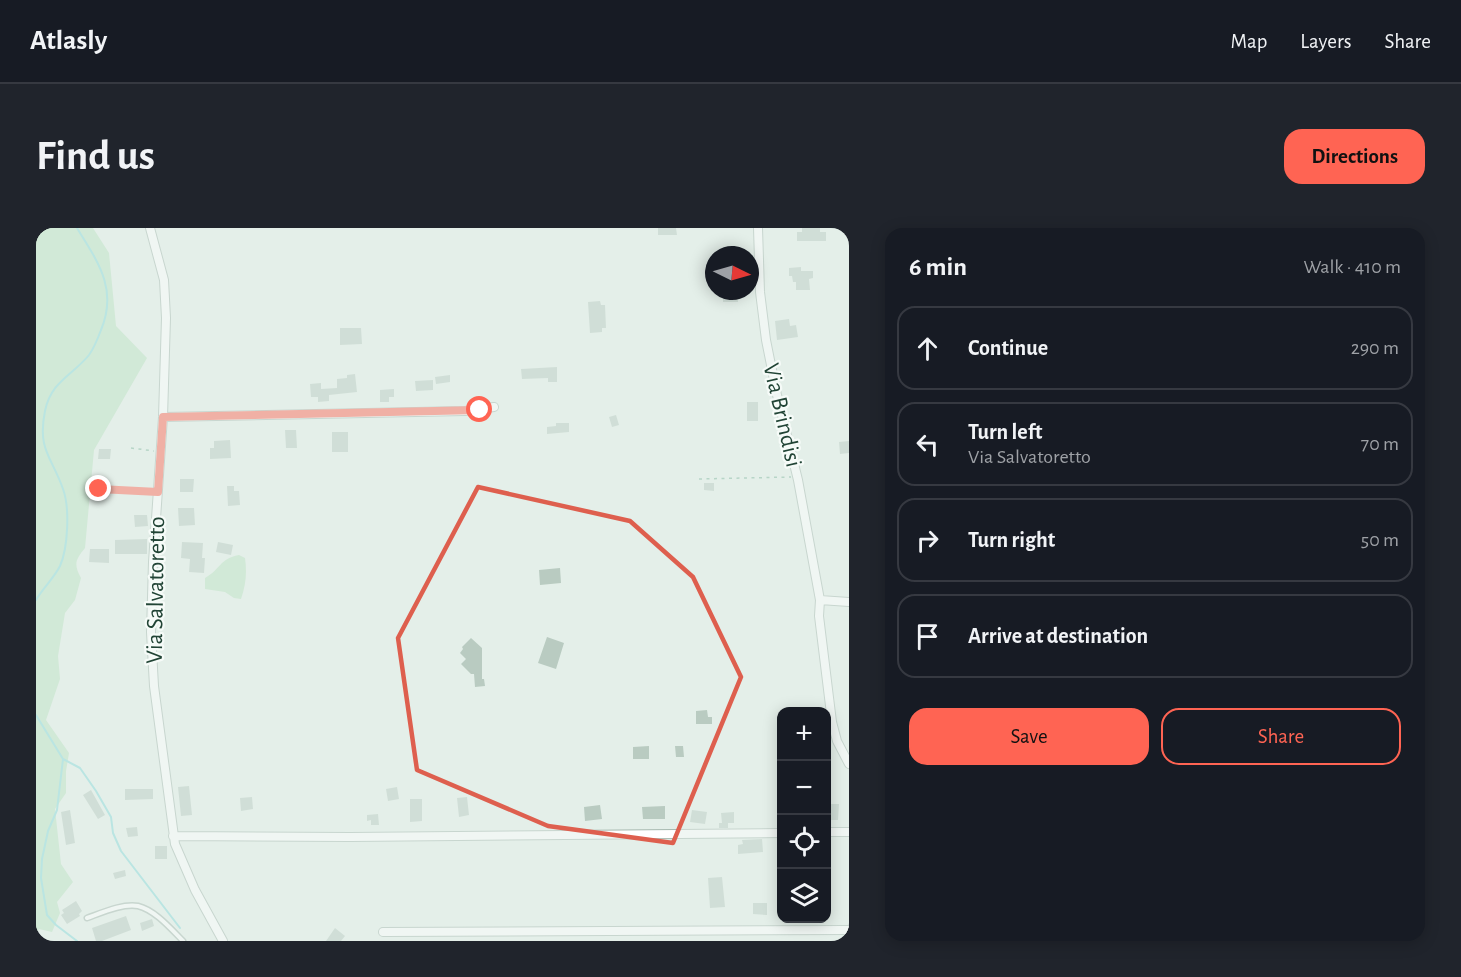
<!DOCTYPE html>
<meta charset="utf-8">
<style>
:root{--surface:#171b24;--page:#20242c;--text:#f1f3f6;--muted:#9ea1a6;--line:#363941;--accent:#ff6453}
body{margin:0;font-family:"Alegreya Sans",sans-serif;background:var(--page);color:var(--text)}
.controls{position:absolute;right:18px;bottom:18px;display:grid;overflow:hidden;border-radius:12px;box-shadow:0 3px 15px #0003}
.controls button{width:54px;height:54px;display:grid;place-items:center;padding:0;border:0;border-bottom:2px solid var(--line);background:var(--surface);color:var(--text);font:30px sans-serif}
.compass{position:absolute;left:669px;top:18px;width:54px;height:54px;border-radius:50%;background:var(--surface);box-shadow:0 3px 15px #0003;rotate:95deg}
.stop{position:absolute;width:18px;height:18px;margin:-14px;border:4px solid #ff6453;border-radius:50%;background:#fff}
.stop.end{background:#ff6453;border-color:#fff;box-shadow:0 2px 6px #0008}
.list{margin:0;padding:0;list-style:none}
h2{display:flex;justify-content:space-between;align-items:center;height:78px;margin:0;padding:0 24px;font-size:26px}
h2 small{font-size:20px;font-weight:400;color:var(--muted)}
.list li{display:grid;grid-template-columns:39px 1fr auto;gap:18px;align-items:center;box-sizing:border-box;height:84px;margin:0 12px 12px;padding:0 12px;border:2px solid var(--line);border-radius:18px}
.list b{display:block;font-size:22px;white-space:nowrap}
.list p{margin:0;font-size:20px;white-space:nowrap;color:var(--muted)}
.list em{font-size:20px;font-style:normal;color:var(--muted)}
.actions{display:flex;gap:12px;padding:18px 24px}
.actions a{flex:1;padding:14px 0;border:2px solid var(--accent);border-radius:18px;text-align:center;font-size:21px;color:var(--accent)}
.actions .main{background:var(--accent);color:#111}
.icon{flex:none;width:33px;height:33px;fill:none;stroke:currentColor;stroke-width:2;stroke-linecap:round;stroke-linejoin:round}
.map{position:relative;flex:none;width:813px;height:713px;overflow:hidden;border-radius:18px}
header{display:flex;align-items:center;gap:36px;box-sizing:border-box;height:84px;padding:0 30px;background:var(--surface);border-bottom:2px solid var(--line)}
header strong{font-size:28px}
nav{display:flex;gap:33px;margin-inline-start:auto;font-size:21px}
.intro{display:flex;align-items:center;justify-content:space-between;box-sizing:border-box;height:144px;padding:0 36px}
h1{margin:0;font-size:42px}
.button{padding:15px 27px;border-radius:18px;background:var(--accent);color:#111;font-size:21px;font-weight:700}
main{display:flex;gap:36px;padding:0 36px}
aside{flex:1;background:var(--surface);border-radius:18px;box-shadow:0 3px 15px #0003}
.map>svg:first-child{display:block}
</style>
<header>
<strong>Atlasly</strong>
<nav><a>Map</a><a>Layers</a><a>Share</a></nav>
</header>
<div class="intro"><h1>Find us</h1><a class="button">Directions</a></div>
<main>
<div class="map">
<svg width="813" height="713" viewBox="0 0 813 713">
<rect width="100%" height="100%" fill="#e4efe9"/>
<path fill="#bbe2c0" d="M0,0H57L73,25L80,98L111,130L58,222L49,320C40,331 37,336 45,350L39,372L29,385L22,428L24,451L10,492L33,525L30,543V565L19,581L25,636L37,654L21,674L24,685L16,704L3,701L0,706Z
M203,327L209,330C211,344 210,357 205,371L198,370L189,364L169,361V350C185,341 183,331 203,327Z"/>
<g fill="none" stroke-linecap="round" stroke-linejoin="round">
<path stroke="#87d9da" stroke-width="2" d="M0,372C7,360 18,350 24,338C32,320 34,280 27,261C16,229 1,222 9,183C15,153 37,147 53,127C58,120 62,110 65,102C82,61 62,34 41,0
M0,487L27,531L21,582L12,603L6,631L5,650L11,687L20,697L41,713
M27,531L44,540L60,563L75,589L77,605L85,623L144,700"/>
</g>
<path fill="#b9cbc1" d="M622,0H640L641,7H622Z
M766,0H784V4H790V13H761V4H766Z
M765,39V43H777V50L773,51L774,62H760V54H757L756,48H753V40Z
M687,63H701L702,74H687Z
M564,73L565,77H569L570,100H566V104L554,105L552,74Z
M753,91L754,98L760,97L762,109L741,112L739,93Z
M304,100H325L326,116L304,117Z
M521,139V154H512V150L486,151L485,141Z
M319,146L321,164L293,167V173L282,174V169H275L274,156L285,155V161L301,160V151L311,150V147Z
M414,147V154L400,156L399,149Z
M397,152V162L380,163L379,153Z
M358,161V169H353V174H344V162Z
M711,174H722V193H711Z
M580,187L583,197L576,199L573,189Z
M520,195H533V204L511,206V199L520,198Z
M249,202H260L261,220H250Z
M296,204H312V224H296Z
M194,212L195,230L174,231V220H178V213Z
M813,213V225L804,226L803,214Z
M63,221H75L74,231H62Z
M144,251H158L157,264H144Z
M668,255H678V263L668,262Z
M191,258H198V263H203L204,277L192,278Z
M142,280H158L159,297L143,298Z
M98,287H111L112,298L99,299Z
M111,311V326H79V312Z
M146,314L167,315L166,330H169L168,345L153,344L154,331L145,330Z
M182,314L197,317L195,327L180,324Z
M54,321H73V335L53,334Z
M524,340L525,355L504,357L503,342Z
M511,409L528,415L520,441L502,435Z
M435,410L446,420V451H448L449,458L439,459L438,446H435L425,436L430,431L424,425L427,421L426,419Z
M671,482L672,489H676V496H660V483Z
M613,518V531H597V519Z
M639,518H647L648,529H640Z
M153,558L156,587L145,588L142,559Z
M361,559L363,571L352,573L350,561Z
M89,561H117V571L89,572Z
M55,562L69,587L62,591L47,567Z
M216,569L217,581L205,583L204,570Z
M431,569L433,587L423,589L421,570Z
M374,571H386V593L374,594Z
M790,576H803L802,592H790Z
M564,577L566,591L549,593L548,579Z
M629,578V591H607L606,579Z
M34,582L39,615L30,617L25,584Z
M656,582L671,584L669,596L654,594Z
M698,584V595H692V600H683V595H686L685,585Z
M342,586L343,597H335V592L331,593V587Z
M101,599L102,608L92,609L90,600Z
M726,611L727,624L702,626V617L707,616L706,612Z
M119,618H131V631H119Z
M89,642L90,648L79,651L77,645Z
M686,649L689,679L674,680L672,650Z
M40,673L46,683L43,686L44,688L31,696L25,687L28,685L26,682Z
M717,675H731V687L717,686Z
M90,688L95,702L66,713H60L56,700Z
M116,691L118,698L106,703L104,695Z
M299,700L309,708L305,713H290Z"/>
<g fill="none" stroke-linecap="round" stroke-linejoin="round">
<defs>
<path id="lane" d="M51,690C65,685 87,675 102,678C119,682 135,701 147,713"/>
<path id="street" d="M114,0L128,52L130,90L127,189L117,334L115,404L118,458L139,616L159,662L187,713
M722,0L724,64L730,112L741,167L762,252L784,372
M127,189L429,183L458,179
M813,374L784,372L783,388L796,494L801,513L813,536
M790,604H813
M137,608L314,609L746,605
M347,704L813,702"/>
</defs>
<use href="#lane" stroke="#a6b8af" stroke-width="7"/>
<use href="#street" stroke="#a6b8af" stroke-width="10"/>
<path stroke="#81b69e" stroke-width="1.5" stroke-dasharray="3 4.5" stroke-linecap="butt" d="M95,220L118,223
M663,251L755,249
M63,261L113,263"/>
<use href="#lane" stroke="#fff" stroke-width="4"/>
<use href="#street" stroke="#fff" stroke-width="8"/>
</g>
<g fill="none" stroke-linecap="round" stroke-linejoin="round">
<path stroke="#ff6453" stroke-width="8" d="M63,261L122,264L127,189L444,182"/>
</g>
<path d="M0 0H813V713H0ZM442,259L594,293L657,349L705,449L637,615L512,598L381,542L362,410Z" fill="#e4efe9" fill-opacity=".55" fill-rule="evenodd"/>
<path fill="none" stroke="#de5f4e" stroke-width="4.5" stroke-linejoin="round" d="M442,259L594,293L657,349L705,449L637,615L512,598L381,542L362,410Z"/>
<g text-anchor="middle" stroke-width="4.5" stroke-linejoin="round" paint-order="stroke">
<g font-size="24" fill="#214435" stroke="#f6fbf8">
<text transform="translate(747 187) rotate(77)" y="8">Via Brindisi</text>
<text transform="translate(119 362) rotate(-89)" y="8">Via Salvatoretto</text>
</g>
</g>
</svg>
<div class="controls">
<button>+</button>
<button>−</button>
<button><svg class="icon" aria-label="locate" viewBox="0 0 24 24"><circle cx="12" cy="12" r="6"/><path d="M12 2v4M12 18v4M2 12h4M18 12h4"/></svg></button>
<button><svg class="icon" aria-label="layers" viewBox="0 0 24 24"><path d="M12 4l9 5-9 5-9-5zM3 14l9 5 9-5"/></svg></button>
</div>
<svg class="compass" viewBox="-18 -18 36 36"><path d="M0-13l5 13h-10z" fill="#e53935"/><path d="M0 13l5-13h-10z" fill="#9ea1a6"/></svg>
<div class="stop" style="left:444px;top:182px"></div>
<div class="stop end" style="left:63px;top:261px"></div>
</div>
<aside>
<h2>6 min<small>Walk · 410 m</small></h2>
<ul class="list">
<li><svg class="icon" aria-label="ahead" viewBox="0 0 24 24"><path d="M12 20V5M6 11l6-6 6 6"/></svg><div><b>Continue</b></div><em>290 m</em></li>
<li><svg class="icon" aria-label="left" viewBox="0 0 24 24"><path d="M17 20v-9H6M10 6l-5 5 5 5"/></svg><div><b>Turn left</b><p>Via Salvatoretto</p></div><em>70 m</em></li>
<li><svg class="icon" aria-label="right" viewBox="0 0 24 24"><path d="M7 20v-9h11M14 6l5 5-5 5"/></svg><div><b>Turn right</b></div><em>50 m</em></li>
<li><svg class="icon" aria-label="arrive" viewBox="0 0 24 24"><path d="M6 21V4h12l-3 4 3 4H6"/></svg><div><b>Arrive at destination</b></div></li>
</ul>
<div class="actions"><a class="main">Save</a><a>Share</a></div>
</aside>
</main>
